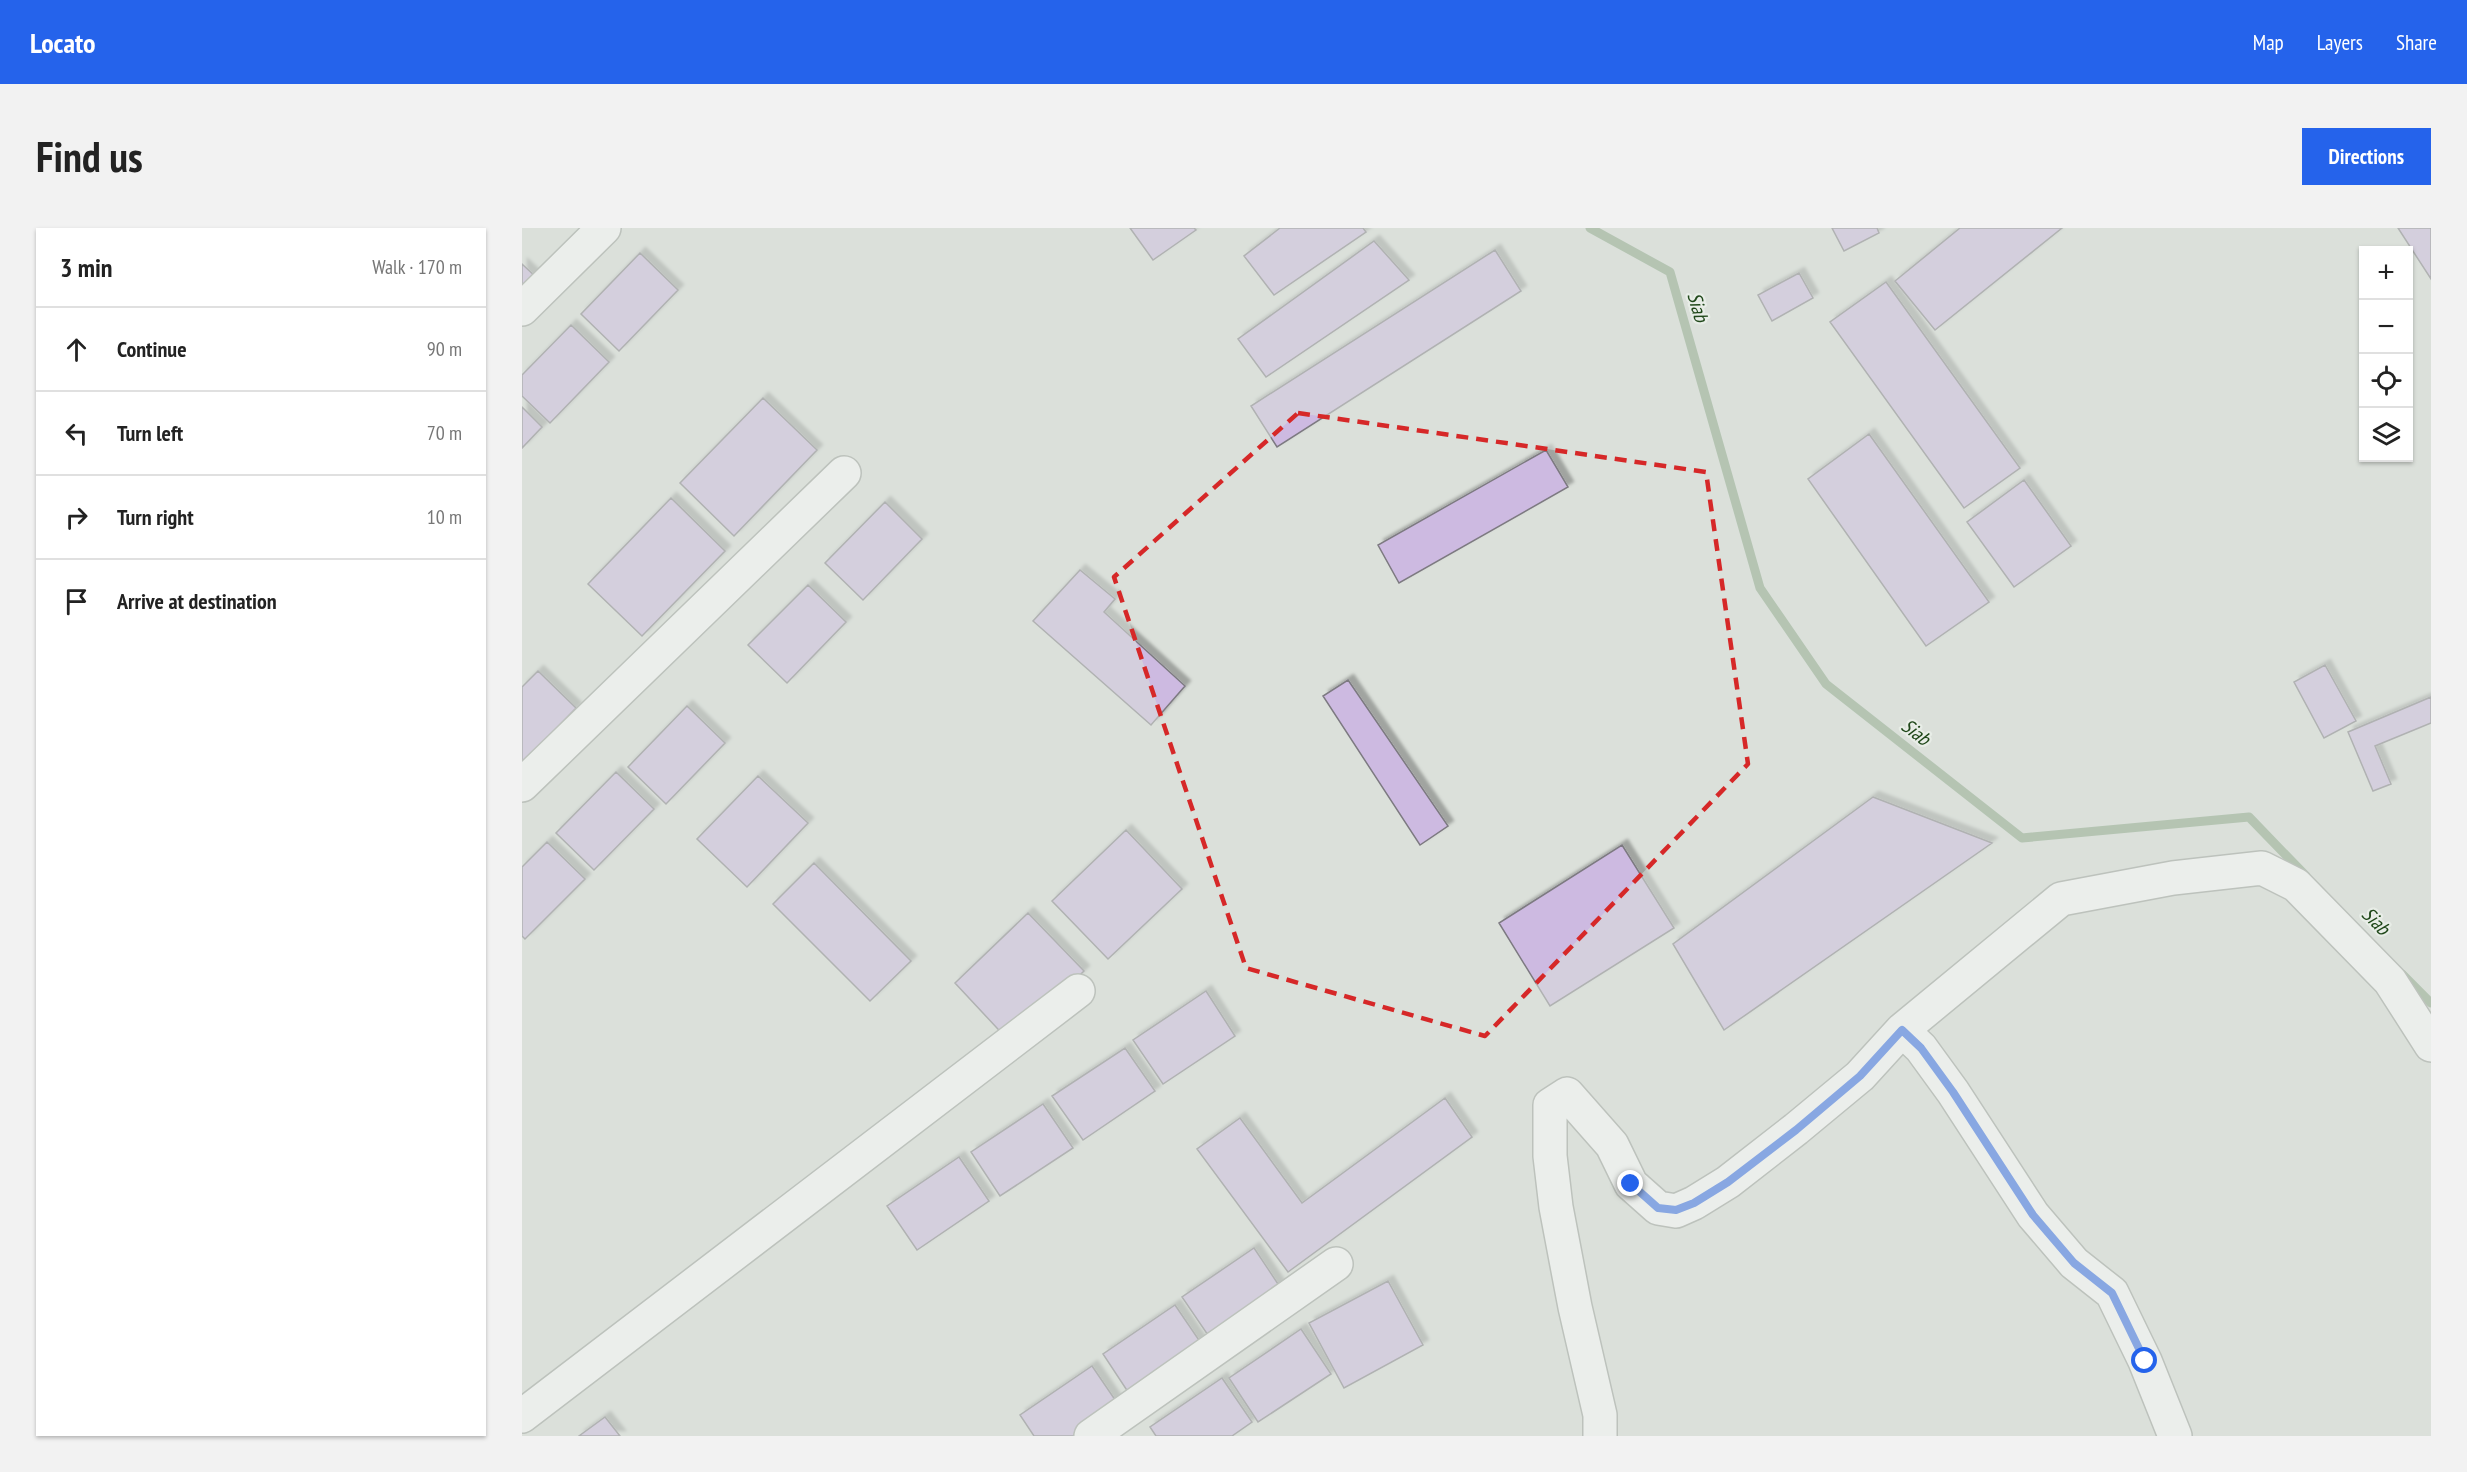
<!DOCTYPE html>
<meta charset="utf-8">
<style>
:root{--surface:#fff;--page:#f2f2f2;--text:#222;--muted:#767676;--line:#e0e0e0;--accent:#2563eb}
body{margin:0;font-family:"PT Sans Narrow",sans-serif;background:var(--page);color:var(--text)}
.controls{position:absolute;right:18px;top:18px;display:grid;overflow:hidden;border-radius:0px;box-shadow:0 2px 4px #0004}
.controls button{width:54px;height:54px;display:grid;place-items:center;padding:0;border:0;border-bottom:2px solid var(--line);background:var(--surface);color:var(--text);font:30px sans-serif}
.stop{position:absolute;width:18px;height:18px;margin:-14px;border:4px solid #2563eb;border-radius:50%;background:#fff}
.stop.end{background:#2563eb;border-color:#fff;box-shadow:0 2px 6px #0008}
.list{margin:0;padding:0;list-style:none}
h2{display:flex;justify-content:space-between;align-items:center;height:78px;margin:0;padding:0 24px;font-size:26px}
h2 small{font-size:20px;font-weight:400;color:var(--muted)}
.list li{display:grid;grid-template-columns:39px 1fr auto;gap:18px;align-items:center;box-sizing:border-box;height:84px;padding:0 24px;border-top:2px solid var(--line)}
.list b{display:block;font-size:22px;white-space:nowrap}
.list em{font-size:20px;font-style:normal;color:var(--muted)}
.icon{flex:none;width:33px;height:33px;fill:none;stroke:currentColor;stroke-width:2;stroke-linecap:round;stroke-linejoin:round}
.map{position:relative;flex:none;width:1909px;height:1208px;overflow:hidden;border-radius:0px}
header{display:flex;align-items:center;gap:36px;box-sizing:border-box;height:84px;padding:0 30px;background:var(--accent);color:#fff}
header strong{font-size:28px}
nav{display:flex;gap:33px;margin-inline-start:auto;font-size:21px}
.intro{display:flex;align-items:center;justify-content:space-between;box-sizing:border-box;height:144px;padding:0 36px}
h1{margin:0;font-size:42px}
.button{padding:15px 27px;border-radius:0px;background:var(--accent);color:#fff;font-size:21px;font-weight:700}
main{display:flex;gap:36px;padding:0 36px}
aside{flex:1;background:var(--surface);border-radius:0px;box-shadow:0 2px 4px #0004}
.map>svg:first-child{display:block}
</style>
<header>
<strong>Locato</strong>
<nav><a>Map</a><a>Layers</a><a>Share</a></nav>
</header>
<div class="intro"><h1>Find us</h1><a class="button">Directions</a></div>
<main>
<aside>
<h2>3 min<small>Walk · 170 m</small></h2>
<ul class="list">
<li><svg class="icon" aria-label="ahead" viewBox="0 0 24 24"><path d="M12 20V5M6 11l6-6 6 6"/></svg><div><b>Continue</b></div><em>90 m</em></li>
<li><svg class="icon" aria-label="left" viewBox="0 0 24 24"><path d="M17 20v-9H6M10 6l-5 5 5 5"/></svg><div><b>Turn left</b></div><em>70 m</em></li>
<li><svg class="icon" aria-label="right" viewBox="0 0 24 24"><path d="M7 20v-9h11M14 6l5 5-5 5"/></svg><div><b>Turn right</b></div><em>10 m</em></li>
<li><svg class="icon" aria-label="arrive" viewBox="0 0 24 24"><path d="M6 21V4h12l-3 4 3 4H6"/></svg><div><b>Arrive at destination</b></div></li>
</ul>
</aside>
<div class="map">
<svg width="1909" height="1208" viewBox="0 0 1909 1208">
<defs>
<filter id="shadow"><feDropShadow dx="5.5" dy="-5.5" stdDeviation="1.5" flood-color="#0004"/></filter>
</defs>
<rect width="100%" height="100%" fill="#dbe0da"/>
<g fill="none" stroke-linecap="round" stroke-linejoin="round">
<path stroke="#87a382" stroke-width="9" d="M1068,0L1148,44L1238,360L1304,456L1500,610L1727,589L1784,648
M1880,746L1909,775"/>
</g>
<path fill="#cdbae1" stroke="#7d7a81" stroke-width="1.5" filter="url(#shadow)" d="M608,0H672L674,2L631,32Z
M758,0H841L844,4L752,67L722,28Z
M1310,0H1355L1357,5L1322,23Z
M1438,0H1540L1413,102L1373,53Z
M1876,0H1909V51Z
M852,13L887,52L744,149L716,111Z
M973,22L999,63L755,219L729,178Z
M118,25L156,62L97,123L59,86Z
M0,36L16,51L0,67Z
M1277,45L1291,70L1250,93L1236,67Z
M1364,54L1498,240L1442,280L1308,94Z
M49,97L87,134L28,195L0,168V147Z
M241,170L295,222L212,308L158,255Z
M0,179L20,199L0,220Z
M1347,206L1467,374L1404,418L1286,251Z
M1024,222L1046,259L877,355L856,317Z
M1502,252L1549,318L1492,359L1445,294Z
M149,270L203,323L120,408L66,356Z
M363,274L400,311L341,372L303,335Z
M558,342L593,371L582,384L663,458L629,497L511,393Z
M286,357L324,394L265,455L226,417Z
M1803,437L1834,493L1802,510L1772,454Z
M16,443L54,480L0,536V459Z
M826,452L926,598L898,617L801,468Z
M1909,469V495L1853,518L1869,556L1851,563L1826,504Z
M165,478L203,515L144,576L106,539Z
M94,544L132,581L72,642L34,605Z
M236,548L286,595L225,659L175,611Z
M1351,569L1470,615L1202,802L1151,716Z
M604,602L660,661L586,731L530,673Z
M25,614L63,651L3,711L0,708V639Z
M1100,617L1152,700L1028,778L977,695Z
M292,635L389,733L348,773L251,676Z
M506,685L562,743L488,814L433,755Z
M684,763L713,808L641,856L611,812Z
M603,820L633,863L561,912L530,868Z
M923,870L950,909L766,1044L675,921L718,890L780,975Z
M521,876L551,920L478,968L449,924Z
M437,929L467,973L395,1022L365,978Z
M732,1020L762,1065L690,1113L660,1069Z
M866,1053L901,1117L822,1160L787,1095Z
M653,1077L683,1121L610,1170L581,1126Z
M779,1101L809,1146L736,1194L707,1150Z
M570,1138L600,1182L562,1208H512L498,1187Z
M700,1150L730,1194L710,1208H634L628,1199Z
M83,1189L98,1208H57Z"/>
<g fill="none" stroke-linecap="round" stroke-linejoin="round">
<defs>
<path id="street" d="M0,81L82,0
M0,557L322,245
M1380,802L1539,671L1651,650L1740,640L1774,657L1868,753L1909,817
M0,1188L556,763
M569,1208L814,1036
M1078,1208V1187L1053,1079L1034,979L1028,928V877L1045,866L1090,917L1109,956L1136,980L1154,983L1172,975L1206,954L1274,901L1338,848L1380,802L1399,820L1431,864L1511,987L1552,1035L1590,1065L1623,1133L1653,1208"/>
</defs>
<use href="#street" stroke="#999e98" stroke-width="36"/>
<use href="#street" stroke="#fff" stroke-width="33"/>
</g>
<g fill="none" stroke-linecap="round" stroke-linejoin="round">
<path stroke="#2563eb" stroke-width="8" d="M1109,956L1136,980L1154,982L1172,975L1206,954L1274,902L1338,848L1380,802L1399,820L1431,864L1511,987L1552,1035L1590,1065L1623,1133"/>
</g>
<path d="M0 0H1909V1208H0ZM776,185L1184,244L1226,536L963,808L724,740L592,349Z" fill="#dbe0da" fill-opacity=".55" fill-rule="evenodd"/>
<path fill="none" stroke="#d62828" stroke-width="4.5" stroke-dasharray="12 8" stroke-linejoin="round" d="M776,185L1184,244L1226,536L963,808L724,740L592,349Z"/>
<g text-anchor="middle" stroke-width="4.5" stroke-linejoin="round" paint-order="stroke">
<g font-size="20" font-style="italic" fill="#20481a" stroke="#e8ede7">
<text transform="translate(1176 79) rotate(74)" y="7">Siab</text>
<text transform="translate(1394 504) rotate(38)" y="7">Siab</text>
<text transform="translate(1854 693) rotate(45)" y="7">Siab</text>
</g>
</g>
</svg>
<div class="controls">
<button>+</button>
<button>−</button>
<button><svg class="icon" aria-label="locate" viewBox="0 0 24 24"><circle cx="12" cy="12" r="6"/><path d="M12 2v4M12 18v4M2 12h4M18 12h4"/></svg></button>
<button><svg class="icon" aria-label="layers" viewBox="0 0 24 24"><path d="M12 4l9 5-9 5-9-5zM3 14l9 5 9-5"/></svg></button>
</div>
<div class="stop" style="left:1623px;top:1133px"></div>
<div class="stop end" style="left:1109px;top:956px"></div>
</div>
</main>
